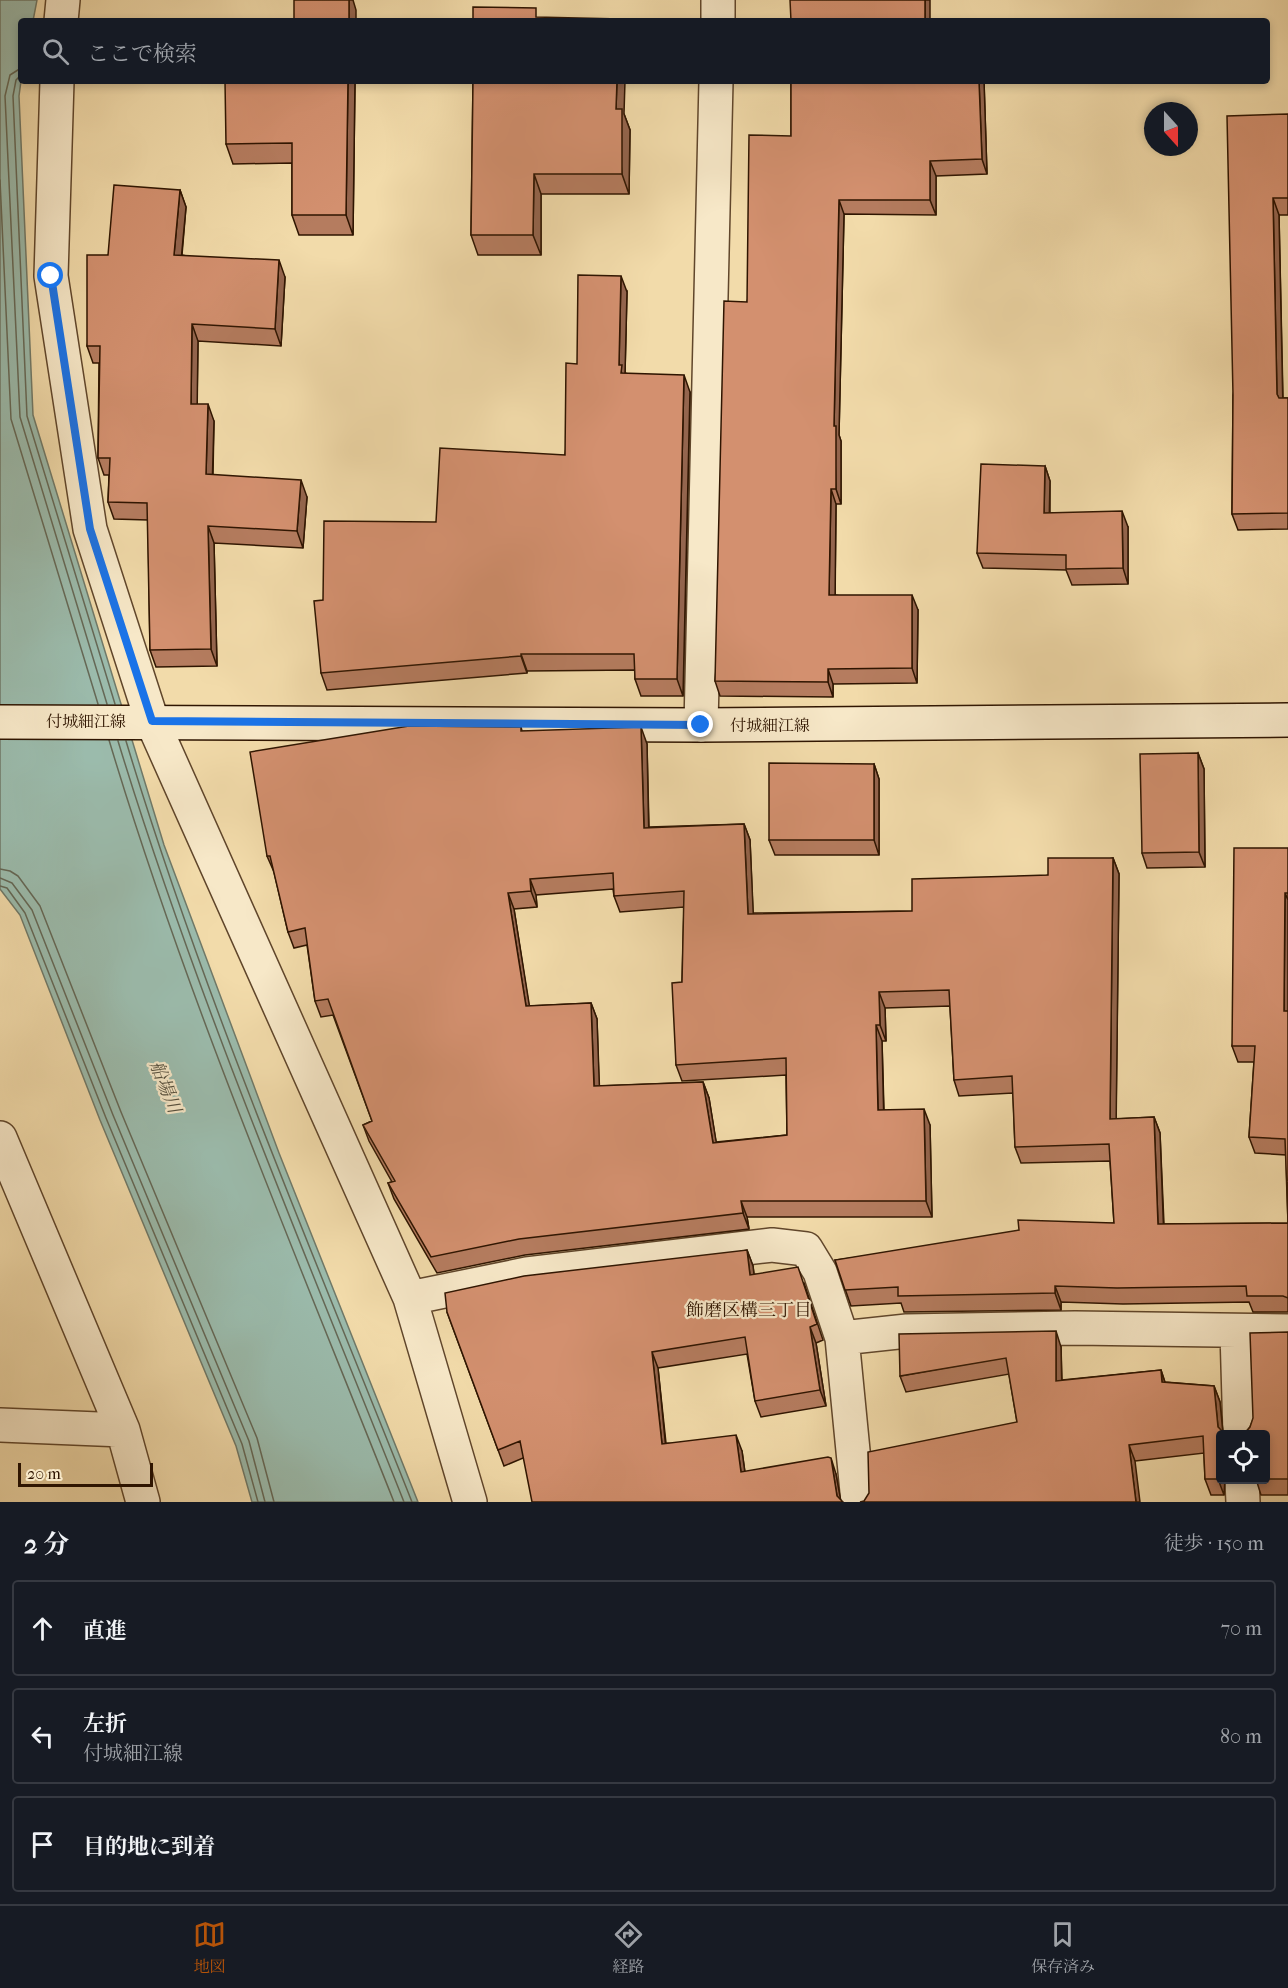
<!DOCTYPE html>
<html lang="ja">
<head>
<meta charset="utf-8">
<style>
  :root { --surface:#171b24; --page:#20242c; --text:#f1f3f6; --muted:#9ea1a6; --line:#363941; --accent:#b45309 }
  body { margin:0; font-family:"IM FELL French Canon","Noto Serif JP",serif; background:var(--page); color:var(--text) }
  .controls { position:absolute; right:18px; bottom:18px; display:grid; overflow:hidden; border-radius:6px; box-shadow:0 3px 9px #0003 }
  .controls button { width:54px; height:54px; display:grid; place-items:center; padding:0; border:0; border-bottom:2px solid var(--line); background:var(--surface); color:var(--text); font:30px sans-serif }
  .compass { position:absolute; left:1144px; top:102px; width:54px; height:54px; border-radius:50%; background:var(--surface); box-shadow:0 3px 9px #0003; rotate:159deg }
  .scale { position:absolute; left:18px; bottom:15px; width:135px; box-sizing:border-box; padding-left:6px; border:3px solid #2f1501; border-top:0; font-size:16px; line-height:21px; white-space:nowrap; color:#2f1501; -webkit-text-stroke:4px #f7e8c8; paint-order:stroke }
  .stop { position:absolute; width:18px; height:18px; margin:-14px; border:4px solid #1a73e8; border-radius:50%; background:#fff }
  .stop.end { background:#1a73e8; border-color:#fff; box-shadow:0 2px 6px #0008 }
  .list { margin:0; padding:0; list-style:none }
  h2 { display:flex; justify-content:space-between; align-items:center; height:78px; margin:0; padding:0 24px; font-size:26px }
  h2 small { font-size:20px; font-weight:400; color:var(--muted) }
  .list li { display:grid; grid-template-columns:39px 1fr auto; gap:18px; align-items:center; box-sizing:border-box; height:96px; margin:0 12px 12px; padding:0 12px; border:2px solid var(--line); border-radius:6px }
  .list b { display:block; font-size:22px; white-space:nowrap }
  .list p { margin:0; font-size:20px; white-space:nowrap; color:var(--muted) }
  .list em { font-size:20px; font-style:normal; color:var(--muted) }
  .icon { flex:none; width:33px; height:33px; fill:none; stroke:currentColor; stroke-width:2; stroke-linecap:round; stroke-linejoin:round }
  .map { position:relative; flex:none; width:1288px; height:1502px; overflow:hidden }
  .search { position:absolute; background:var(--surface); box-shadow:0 3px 9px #0003; left:18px; right:18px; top:18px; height:66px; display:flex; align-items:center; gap:15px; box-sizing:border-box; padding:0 21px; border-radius:6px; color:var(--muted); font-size:22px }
  .sheet { height:402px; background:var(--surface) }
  nav { display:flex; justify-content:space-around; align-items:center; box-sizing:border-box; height:84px; border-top:2px solid var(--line); background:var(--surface); font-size:16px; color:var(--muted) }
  nav a { display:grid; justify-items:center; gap:3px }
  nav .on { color:var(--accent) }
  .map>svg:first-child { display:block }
  .water { fill:#9bbbac; stroke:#707968; stroke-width:1.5 }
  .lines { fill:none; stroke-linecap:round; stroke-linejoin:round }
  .shore { stroke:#656856; stroke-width:1.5 }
  .minor-casing { stroke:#60462b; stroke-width:36 }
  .secondary-casing { stroke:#2f1501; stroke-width:36 }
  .minor { stroke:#f7e8c8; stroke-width:33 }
  .secondary { stroke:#f7e8c8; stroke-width:33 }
  .wall { fill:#b57c5f; stroke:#2f1501; stroke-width:1.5; fill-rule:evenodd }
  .shaded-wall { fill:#94654e; stroke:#2f1501; stroke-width:1.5 }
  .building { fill:#d3906f; stroke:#2f1501; stroke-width:1.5; fill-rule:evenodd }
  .route { stroke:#1a73e8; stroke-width:8 }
  .labels { text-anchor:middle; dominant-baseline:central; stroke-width:4.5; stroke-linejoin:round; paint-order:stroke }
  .street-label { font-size:16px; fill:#2f1501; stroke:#f7e8c8 }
  .water-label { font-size:18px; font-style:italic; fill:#554f3d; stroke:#f7e8c8 }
  .neighbourhood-label { font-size:18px; fill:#2f1501; stroke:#f7e8c8 }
</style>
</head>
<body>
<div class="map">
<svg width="1288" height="1502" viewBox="0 0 1288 1502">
  <rect width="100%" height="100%" fill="#f2dbaa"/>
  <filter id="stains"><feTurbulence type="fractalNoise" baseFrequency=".00333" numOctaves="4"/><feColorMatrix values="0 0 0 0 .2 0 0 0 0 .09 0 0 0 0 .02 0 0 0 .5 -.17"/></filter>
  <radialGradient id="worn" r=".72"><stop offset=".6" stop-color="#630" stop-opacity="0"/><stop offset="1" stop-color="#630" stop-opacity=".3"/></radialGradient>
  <path class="water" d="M0,0h37l-4,21h-12v60l-2,15 14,319 131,430 115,308 139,349h-166l-16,-56 -136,-326 -80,-205 -20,-26z"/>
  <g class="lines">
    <path class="shore" d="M21,68l-11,7 -5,21 15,321 87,287
      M21,75l-5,5 -3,16 14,320 88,288
      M0,180l11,239 87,285
      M109,740c78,260 185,510 285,762
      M118,741c79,259 186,509 286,761
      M126,741c78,259 186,509 286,761
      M0,869l10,2 8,5 22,30 81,206 136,326 17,64
      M0,878l12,5 20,27 81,205 136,326 16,61
      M0,886l7,2 18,25 81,205 136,326 16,58"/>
    <defs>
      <path id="minor" d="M61,21l2,-21
        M718,21v-21
        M57,81l-6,195 39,253 62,192 258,577 60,204
        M701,725l15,-644
        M0,1138l123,292 20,72
        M410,1298l117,-24 245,-29 34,4 14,23 22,66 65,-7 168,-3 213,3
        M1237,1332l3,102
        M842,1338l16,164
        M0,1425l123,5
        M1242,1480l1,22"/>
      <path id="secondary" d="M0,722l701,3 587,-5"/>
    </defs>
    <use href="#minor" class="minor-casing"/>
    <use href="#secondary" class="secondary-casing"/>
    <use href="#minor" class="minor"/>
    <use href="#secondary" class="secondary"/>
  </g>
  <path class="wall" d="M355,81l-2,154h-54l-7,-20v-52l-59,1 -7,-20z
    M473,81l151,33 6,16 -1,64h-88v61h-63l-7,-20z
    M791,81h193l3,93 -51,2v39l-92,-1 -5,221 2,6v63h-5l-1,91 83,15 -1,73 -84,1v13l-113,-1 -5,-15 32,-379 44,-166z
    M1288,114v101h-9l4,183h5v131l-50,1 -6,-16 1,-119z
    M180,190l6,17 -4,48 103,22 -4,69 -83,-5 -1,63 17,17 -1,54 94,22 -4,51 -89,-5 3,123 -61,1 -6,-17 -2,-130 -34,-1 -6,-17 1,-27h-5l-6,-17 1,-95h-6l-6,-17 21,-91z
    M627,292l-2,81 65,19 -7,304h-42l-6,-17v-9l-108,1v2l-200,17 -6,-17 2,-73 113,-78 129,-67 12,-91z
    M1045,466l5,15v32l78,14v57l-56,1 -6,-15 -83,-2 -6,-15z
    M521,727l1,4 125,13 2,83 95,-3 6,16 3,73 159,-2 201,-53 6,16 -3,245 38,-2 6,16 4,91 124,-1 -2,-68 -31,-2 -6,-16 5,-75h-16l-6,-16 56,-198v464h-35l-4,-10 -126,2 -62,-2v8l-157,2 -3,-9 -50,3 -16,-46 279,-37 -4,-62 -89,2 -6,-16 -2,-54 -54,3 -5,-16 -4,-74 -65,2 1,33h-4l2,69 46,15 2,92h-185l2,12 -224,26 -88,18 -43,-74 -6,-16 4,-1 -23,-41 -6,-16 9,-4 -39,-106 -12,2 -6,-16 -8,-56 -13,3 -6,-16 -14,-60 -7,-16zM613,889l1,7 6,16 64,-5 -2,75 -6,83 6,16 104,-6 1,60 -71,7 -7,-44 -6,-16 -104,4 -2,-67 -6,-16 -62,3 -15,-97 23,-2 -1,-12z
    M1198,753l6,16 1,98 -58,1 -5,-15z
    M874,764l5,15v76h-104l-6,-15z
    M747,1250l6,16 1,8 50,9 19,57 -7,3 10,63 -65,11 -6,-16 -8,-47 -89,14 8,75 76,8 3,21 91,2 4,26 -317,-42 -19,8 -57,-154z
    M1288,1332v163h-27l-5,-16h10v-45h-22l6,-7z
    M1061,1347l1,33 99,-10 4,12 49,4 6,16 3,30 2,2 -1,61h-13l-6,-16 -1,-26 -69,8 -118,-39 -8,-48 -103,18 -6,-16z"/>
  <path class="shaded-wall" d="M349,0h4l3,10v11h-7z
    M925,0h5v21h-5z
    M348,81h7l-2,154 -7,-20z
    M617,81h8l-1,33 6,16 -1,64 -7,-20 -6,-65z
    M979,81h5l3,93 -5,-15z
    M930,161l6,15v39l-6,-15z
    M534,174l7,20v61l-8,-20z
    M180,190l6,17 -6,65 -6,-17z
    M1273,198l6,17 4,196 -6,-17z
    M839,200l5,14 -5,221 2,6v63l-5,-15 -2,-63z
    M279,260l6,17 -4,69 -6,-17z
    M621,276l6,16 -2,83 2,14 -8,-24z
    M192,324l6,17 -1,80 -6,-17z
    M684,375l6,17 -7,304 -6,-17z
    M208,404l6,17 -2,70 -6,-17z
    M1045,466l5,15 -1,47 -5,-15z
    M301,480l6,17 -4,51 -6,-17z
    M831,489l5,15 -1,106 -6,-15z
    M1122,511l6,16v57l-5,-16z
    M208,526l6,17 3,123 -6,-17z
    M912,595l6,15 -1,73 -5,-15z
    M521,654l6,17v2l-6,-17z
    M828,669l5,15v13l-5,-15z
    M641,727l6,17 2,100 -5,-16z
    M1198,753l6,16 1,98 -6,-15z
    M874,764l5,15v76l-5,-15z
    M744,824l6,16 4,90 -6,-16z
    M1113,858l6,16 -3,261 -6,-16z
    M530,879l6,16 1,12 -6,-16z
    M508,893l6,16 18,113 -6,-16z
    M1285,893l3,7v122l-4,-11z
    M879,992l6,16 1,33 -6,-16z
    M591,1003l6,16 3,83 -6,-16z
    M876,1025l6,16 2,85 -6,-16z
    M703,1082l6,16 10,61 -6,-16z
    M924,1109l6,16 2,92 -6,-16z
    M1154,1117l6,16 4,107 -6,-16z
    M741,1201l6,16 2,12 -6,-16z
    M747,1250l6,16 3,25 -6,-16z
    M1055,1286l6,16v8l-6,-17z
    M810,1327l6,16 10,63 -6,-16z
    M1056,1331l5,16 1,50 -6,-16z
    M652,1352l6,16 9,92 -5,-16z
    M1161,1370l5,16 -4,-4z
    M1214,1386l6,16 3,32 -5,-7z
    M736,1435l6,16 5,37 -6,-16z
    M1129,1445l6,16 5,41h-4z
    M1221,1454v25h4l-1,16 -6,-16z
    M831,1458l5,16 5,28 -4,-6z"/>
  <path class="building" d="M294,0h55v21h-55z
    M790,0h135v21h-134z
    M473,7l63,1v9l84,2 -1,2h-146z
    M225,81h123l-2,134h-54v-72l-66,1z
    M473,81h144l-1,28h6v65h-88l-1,61h-62z
    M791,81h188l3,78 -52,2v39h-91l-5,226h2v63h-5l-2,106h83v73l-84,1v13l-113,-1 9,-380 23,1 2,-167 42,1z
    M1288,114v84h-15l4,196 2,4h9v115l-56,1 1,-119 -6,-279z
    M114,185l66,5 -6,65 105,5 -4,69 -83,-5 -1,80h17l-2,70 95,6 -4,51 -89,-5 3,123 -61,1 -3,-147 -39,-1 2,-44h-12l2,-112h-13v-91h21z
    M578,275l43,1 -2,89h3l-1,8 63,2 -7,304h-42l-1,-25h-113v2l-200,17 -7,-72 9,-1 1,-79 112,1 4,-74 125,7 1,-92 11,1z
    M981,464l64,2 -1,47 78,-2 1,57 -57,1v-14l-89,-2z
    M409,726l112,1v4l120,-4 3,101 100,-4 4,90 164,-3v-32l136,-4v-17h65l-3,261 44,-2 4,107 130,-1 -3,-84 -36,-2 6,-91h-23l2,-198h54v45h-3l-1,118h4v287l-5,-2h-36l-1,-10 -129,2 -62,-2v7l-157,3v-9l-53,3 -10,-30 184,-30 -1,-10 96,3 -5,-79 -94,3 -3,-71 -58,4 -5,-90 -70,2 1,33h-4l2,85 46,-1 2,92h-185l2,12 -224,26 -88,18 -43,-74 7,-2 -32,-56 9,-4 -44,-122 -13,2 -10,-73 -17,4 -18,-76h-3l-17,-104zM613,873l1,23 70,-5 -2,91 -10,1 4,82 110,-7 1,77 -74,8 -10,-61 -109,4 -3,-83 -65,3 -18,-113 23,-2 -1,-12z
    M1198,753l1,99 -57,1 -2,-99z
    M769,763l105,1v76h-105z
    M747,1250l3,25 48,-8 19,57 -7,3 10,63 -65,11 -10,-64 -93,15 10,92 74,-9 5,37 87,-15 3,1 6,38 6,6h-311l-12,-61 -22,9 -51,-138 -2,-19 79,-17z
    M1056,1331v50l105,-11 1,12 52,4 4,41 7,7h1h-5v20l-3,25h-13l-2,-43 -74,9 7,57h-276l4,-1 5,-8 -1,-41 149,-30 -11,-64 -106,18 -1,-42z
    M1288,1332v147h-22v-45h-24h2l6,-7 3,-9 -3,-85z"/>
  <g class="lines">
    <path class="route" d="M51,276l39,253 62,192 549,4"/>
  </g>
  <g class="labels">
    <g class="street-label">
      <text x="86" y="721">付城細江線</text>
      <text x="770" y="725">付城細江線</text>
    </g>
    <g class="water-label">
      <text transform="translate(165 1087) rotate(68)">船場川</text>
    </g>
    <g class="neighbourhood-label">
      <text x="749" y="1310">飾磨区構三丁目</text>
    </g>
  </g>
  <rect width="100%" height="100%" filter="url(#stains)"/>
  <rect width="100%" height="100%" fill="url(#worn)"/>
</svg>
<div class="controls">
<button><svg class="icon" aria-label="locate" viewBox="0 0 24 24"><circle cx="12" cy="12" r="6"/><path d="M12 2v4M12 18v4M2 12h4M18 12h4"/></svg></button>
</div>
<svg class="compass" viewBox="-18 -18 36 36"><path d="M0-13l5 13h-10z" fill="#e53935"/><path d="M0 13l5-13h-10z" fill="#9ea1a6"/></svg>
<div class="scale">20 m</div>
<div class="stop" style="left:51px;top:276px"></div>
<div class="stop end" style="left:701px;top:725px"></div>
<div class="search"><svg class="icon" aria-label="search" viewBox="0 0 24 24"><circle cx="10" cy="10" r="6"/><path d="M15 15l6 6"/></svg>ここで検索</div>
</div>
<section class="sheet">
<h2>2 分<small>徒歩 · 150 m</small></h2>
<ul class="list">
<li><svg class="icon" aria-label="ahead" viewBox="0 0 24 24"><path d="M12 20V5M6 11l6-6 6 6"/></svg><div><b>直進</b></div><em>70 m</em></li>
<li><svg class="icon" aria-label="left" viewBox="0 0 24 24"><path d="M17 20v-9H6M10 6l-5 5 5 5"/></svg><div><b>左折</b><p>付城細江線</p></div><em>80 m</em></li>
<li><svg class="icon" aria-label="arrive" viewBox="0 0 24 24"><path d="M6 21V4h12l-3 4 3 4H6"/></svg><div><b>目的地に到着</b></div></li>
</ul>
</section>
<nav>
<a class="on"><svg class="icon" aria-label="map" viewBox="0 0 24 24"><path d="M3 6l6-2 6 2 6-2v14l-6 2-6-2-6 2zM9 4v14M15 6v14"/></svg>地図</a>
<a><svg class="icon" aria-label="directions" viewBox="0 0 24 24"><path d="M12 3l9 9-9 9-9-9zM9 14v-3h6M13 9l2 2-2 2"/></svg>経路</a>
<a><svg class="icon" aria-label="saved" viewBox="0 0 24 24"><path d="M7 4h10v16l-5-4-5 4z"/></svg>保存済み</a>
</nav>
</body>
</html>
